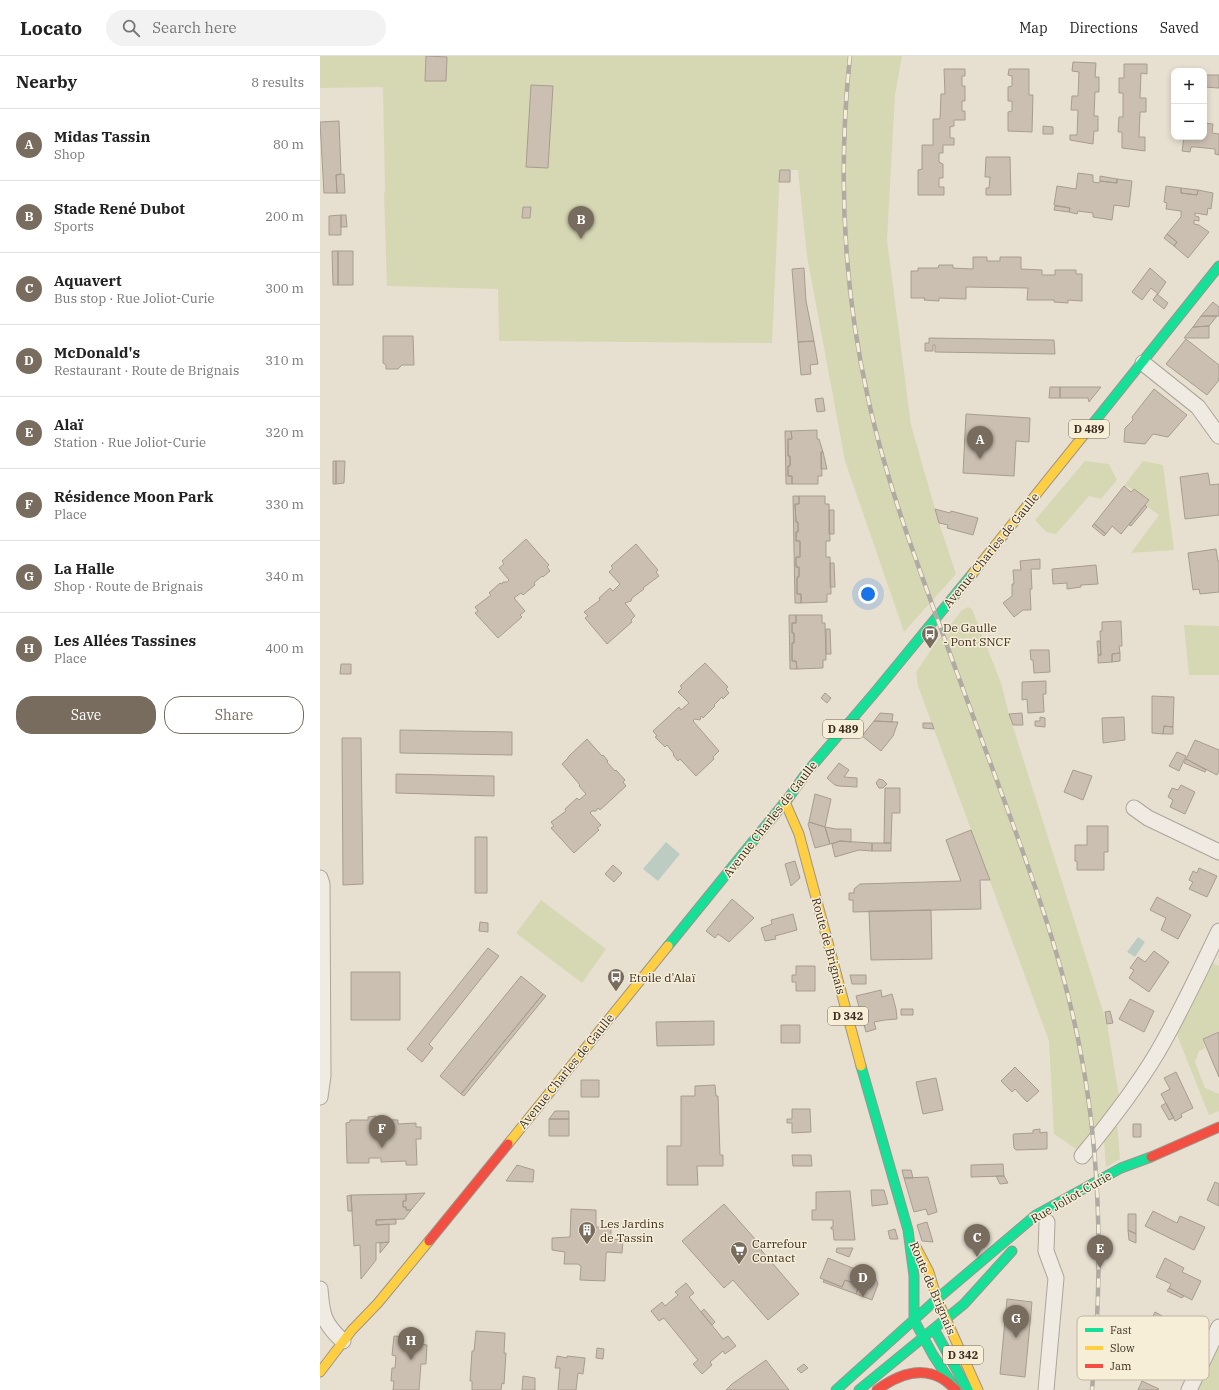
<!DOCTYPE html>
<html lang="en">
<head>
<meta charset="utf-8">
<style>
  :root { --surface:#fff; --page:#f2f2f2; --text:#222; --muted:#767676; --line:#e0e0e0; --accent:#786c5e }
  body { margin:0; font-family:"IBM Plex Serif",serif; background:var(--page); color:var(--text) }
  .controls { position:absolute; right:12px; top:12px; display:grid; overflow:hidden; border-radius:8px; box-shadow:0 2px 6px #0003 }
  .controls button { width:36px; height:36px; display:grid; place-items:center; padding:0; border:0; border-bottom:1px solid var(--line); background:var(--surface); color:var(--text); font:20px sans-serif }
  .you { position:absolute; left:548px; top:538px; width:14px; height:14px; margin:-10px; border:3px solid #fff; border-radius:50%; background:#1a73e8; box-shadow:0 0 0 6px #1a73e833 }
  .badge { display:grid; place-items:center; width:26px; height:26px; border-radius:50%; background:var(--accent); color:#fff; font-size:13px; font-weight:700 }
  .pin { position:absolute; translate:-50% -33px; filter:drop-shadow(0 1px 2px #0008) }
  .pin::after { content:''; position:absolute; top:21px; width:14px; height:12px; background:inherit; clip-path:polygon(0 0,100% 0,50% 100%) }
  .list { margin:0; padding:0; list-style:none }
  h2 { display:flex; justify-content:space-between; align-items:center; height:52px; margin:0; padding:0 16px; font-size:17px }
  h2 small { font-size:13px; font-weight:400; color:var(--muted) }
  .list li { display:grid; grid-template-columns:26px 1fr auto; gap:12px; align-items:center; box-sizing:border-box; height:72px; padding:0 16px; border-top:1px solid var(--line) }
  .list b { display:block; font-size:15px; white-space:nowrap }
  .list p { margin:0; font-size:13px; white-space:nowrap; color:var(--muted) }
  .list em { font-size:13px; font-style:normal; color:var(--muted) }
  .actions { display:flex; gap:8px; padding:12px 16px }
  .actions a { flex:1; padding:9px 0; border:1px solid var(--accent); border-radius:16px; text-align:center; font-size:14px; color:var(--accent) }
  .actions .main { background:var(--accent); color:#fff }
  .icon { flex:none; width:22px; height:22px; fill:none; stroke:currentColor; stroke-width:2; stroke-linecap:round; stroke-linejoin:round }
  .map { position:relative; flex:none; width:899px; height:1334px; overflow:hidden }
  header { display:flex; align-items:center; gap:24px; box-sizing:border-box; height:56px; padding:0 20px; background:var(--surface); border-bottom:1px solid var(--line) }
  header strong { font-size:19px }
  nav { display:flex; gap:22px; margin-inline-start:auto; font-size:14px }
  .search { width:280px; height:36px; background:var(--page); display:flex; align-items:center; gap:10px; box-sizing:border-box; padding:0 14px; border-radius:22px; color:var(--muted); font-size:15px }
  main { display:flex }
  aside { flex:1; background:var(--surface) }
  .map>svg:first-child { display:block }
  .green { fill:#d6d7b3 }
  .water { fill:#bcccc2 }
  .building { fill:#cbbfb2; stroke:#a89c90 }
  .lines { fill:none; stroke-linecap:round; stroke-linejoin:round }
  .street-casing { stroke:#ada599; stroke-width:17 }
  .fast-casing { stroke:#9c958a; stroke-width:11 }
  .slow-casing { stroke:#9c958a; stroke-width:11 }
  .jam-casing { stroke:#9c958a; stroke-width:11 }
  .street { stroke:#efebe3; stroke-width:15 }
  .fast { stroke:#16e098; stroke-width:9 }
  .slow { stroke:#ffcf43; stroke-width:9 }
  .jam { stroke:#f24e42; stroke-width:9 }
  .rail-casing { stroke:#afaaa2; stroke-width:4.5 }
  .rail { stroke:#f7eed8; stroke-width:3; stroke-dasharray:9; stroke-linecap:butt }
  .labels { text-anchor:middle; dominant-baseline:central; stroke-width:3; stroke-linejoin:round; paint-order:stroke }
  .shield { fill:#f7eed8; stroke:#756857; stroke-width:1 }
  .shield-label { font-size:11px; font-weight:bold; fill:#3d2e20 }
  .street-label { font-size:12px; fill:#3d2e20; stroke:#f7eed8 }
  .poi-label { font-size:12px; fill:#3d2e20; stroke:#f7eed8; text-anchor:start }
  .key { fill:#f7eed8; stroke:#bfb4a1; stroke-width:1 }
  .key-label { font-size:11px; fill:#3d2e20 }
</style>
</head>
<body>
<header>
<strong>Locato</strong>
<div class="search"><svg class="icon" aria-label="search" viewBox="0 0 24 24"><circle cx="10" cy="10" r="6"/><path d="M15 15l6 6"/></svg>Search here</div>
<nav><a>Map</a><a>Directions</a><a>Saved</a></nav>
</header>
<main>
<aside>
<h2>Nearby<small>8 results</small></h2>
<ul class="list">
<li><span class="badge">A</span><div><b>Midas Tassin</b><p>Shop</p></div><em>80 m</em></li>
<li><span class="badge">B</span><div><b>Stade René Dubot</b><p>Sports</p></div><em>200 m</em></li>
<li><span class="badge">C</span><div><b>Aquavert</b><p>Bus stop · Rue Joliot-Curie</p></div><em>300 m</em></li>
<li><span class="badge">D</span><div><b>McDonald's</b><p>Restaurant · Route de Brignais</p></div><em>310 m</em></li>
<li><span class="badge">E</span><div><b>Alaï</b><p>Station · Rue Joliot-Curie</p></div><em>320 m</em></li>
<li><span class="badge">F</span><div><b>Résidence Moon Park</b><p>Place</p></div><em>330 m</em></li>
<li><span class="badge">G</span><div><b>La Halle</b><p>Shop · Route de Brignais</p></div><em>340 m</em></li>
<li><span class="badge">H</span><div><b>Les Allées Tassines</b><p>Place</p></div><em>400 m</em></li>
</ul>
<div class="actions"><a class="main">Save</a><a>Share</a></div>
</aside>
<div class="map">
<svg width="899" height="1334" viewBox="0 0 899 1334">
  <rect width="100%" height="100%" fill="#e7e0d1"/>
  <path class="green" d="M0,0h582l-7,39 -8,145 24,185 28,98 17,51 -52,58 -59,-171 -38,-205 -9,-86h-18l-8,173 -273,-2 -1,-52 -111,-3 -3,-94h1l-2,-105 -63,1z
    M765,405l24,3 8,16 -16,19 -12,-3 -33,38 -10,-2 -11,-12z
    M823,405l20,4 11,85 -43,3 28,-38 -14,-10 4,-5 -15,-11 -1,1 -6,-4 -1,1 -2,-1z
    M648,551l4,2 29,74 8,31 98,310 12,72 -16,25 -24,30 -25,-17 -5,-93 -131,-355 -2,-14 19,-28 27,-34z
    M864,569l35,1v49h-30z
    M221,844l65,49 -24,34 -66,-50z
    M891,906l8,4v65l-17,8 3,9 -6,3 -4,11 10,26 14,6v17l-10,4 -32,-80z
    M797,1068l3,35 -14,8 -2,-27z
    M899,1284v50h-23z"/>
  <path class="water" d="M346,786l14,12 -22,27 -15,-12z
    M818,881l7,5 -10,15 -8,-5z"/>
  <path class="building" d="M106,0l21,1 -1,24h-21z
    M753,6l23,1 -1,14h4v15h-4l-1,24h4v15h-4l-1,13 -23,-4v-5h7l1,-25h-7l1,-14h6l1,-24 -7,-1z
    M804,8h23v10l-6,-1 -1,25h6v14h-6l-1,25h6v14l-23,-3v-16h-4l1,-15h4v-24h-4v-15h5z
    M624,13h21v7h-3v10h3v15h-3v10h3v9h-11v6l-4,1v11h4v7h-11v8h-4v9l4,2v14h-4v9h5v8h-26v-25l4,-1v-24h11v-26h7l1,-25h4z
    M689,13h20v26h4l-1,37 -24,-1v-19l4,-1v-10h-4v-14l4,-1v-10l-4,-1z
    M884,19h15v13l-15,-1z
    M211,29l22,1 -5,82 -22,-1z
    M19,65l2,53 -5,1 1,18h-13l-4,-71z
    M884,67l9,1 -1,9 7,1v21l-4,-1v-5l-19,-2h-5l-1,5 -8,-1 2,-14h20z
    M723,70l10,1v7h-10z
    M666,101h24l1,38h-25v-7h3l1,-11h-5z
    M460,114h10v12h-11z
    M758,117l15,2v7l6,1 1,-2 17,2v-4l15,2 -3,26 -15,-2 -2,15 -19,-3v-4l-15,-2 -1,3 -8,-2 1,-4 -16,-3 3,-19 19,3z
    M24,118l1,19h-8l-1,-18z
    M780,120l17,3v4l-17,-2z
    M846,130l15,2v5l16,2 1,-5 15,3 -2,16 -3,-1 -1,7 -12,-2v3l4,1v4l-5,-1v4l5,1 10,7 -21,26 -14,-12 3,-4 -10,-8 14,-17v-6l-15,-2 1,-6 -3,-1z
    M861,132l17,2 -1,5 -16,-2z
    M735,150l15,2 -1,4 -15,-2z
    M203,151h8l-1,11h-8z
    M21,159v20h-12v-19z
    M21,159h5l1,12h-6z
    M847,178l10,8 -3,4 -10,-8z
    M12,195h6v34h-5z
    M18,195h15v34h-15z
    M653,201h14v4h13v-4h21v12l21,1v5h13v-5h21v4h6v27l-14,-1v3l-14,-1v-2h-27l1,-12 -62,-1v12l-27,-1v3l-15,-1 1,-2h-14v-27h7v-3h20l1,-3h14v3l20,1z
    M484,212l2,33 8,40 -16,1 -6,-73z
    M830,212l16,14 -8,12 -7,-6 -9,12 -10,-8z
    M837,238l11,9 -4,6 -11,-9z
    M893,246l6,5v9h-18z
    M881,260h16l-8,10 -16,1z
    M889,270v12h-25l9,-11z
    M63,280h30l1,29h-12l-4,4h-12v-4l-3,-2z
    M609,282l125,2 1,14 -120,-2v-7h-2v6h-8v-8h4z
    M866,283l33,26v15l-12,15 -41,-31z
    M494,285l4,23 -8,1 1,9 -10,1 -3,-33z
    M730,331h10v11h-11z
    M740,331h41l-12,15 -1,-4h-28z
    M834,333l33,26 -19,22 -15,-3 -8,10 -21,-2 1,-14 8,-8 -1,-3z
    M503,342l2,13 -8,1 -2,-13z
    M646,358l64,4 -1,24 -13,-1 -2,35 -51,-3z
    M497,374v9h2l4,13h-2l1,24h-4v8h-26v-8h-4v-10h2v-10h-2v-17h4l-1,-8z
    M465,375h6l1,8h-4v17h2v10h-2v10h4v8h-6z
    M501,396h2l4,17h-6z
    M13,405h3v23h-3z
    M16,405h9l-1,22 -8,1z
    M888,417l2,12 9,-1v31l-34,4 -5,-42z
    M804,430l7,6 3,-3 15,11 -28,34 -9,-8 -6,8 -12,-10z
    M473,440h6v8h-4l1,18h2v10h-2v9h4v16h-4v10h3v10h-2v17h4v9h-6z
    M479,440h26v8h4l1,37h-4v16h4l1,37h-4v8l-26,1v-9h-4v-17h2v-10h-3v-10h4v-16h-4v-9h2v-10h-2l-1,-18h4z
    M825,449l2,2 -16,19 -2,-1z
    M615,453l15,4 1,-2 27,7 -5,17 -26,-7 1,-3 -9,-2z
    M509,454h5v24h-5z
    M774,468l12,10 -2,2 -12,-10z
    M206,483l23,26 -2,2 3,4 -7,6 -1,-1 -8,7 1,2 -12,10 -2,-2 -7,5 11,13 -5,4 2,2 -24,21 -23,-25 3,-2 -3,-4 16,-12 -2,-2 11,-10 2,1 1,-2h4l2,-2 -10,-12 5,-4 -2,-3z
    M316,488l22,26 -2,2 3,4 -16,12 1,1 -12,9 -1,3 -6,2 10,13 -4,4 1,2 -25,22 -22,-26 3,-2 -4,-4 16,-12 -1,-2 11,-10 3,3 7,-7 -11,-12 4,-4 -2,-2z
    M896,493l2,12h1v31l-19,2 -1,-5 -6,1 -5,-37z
    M720,503v10h-9l1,20h-2l1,21h-8l-9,7 -11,-14 9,-7v-12h2l-1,-14h8l-1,-9z
    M510,507h4l1,24h-5z
    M776,509l2,19 -17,1v2l-14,2v-6l-14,1 -1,-15z
    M469,559h7v8h-4v10h2v10h-2v18h4l1,8h-7z
    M476,559h26v8h3l1,37h-3v8l-26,1 -1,-8h-4v-18h2v-10h-2v-10h4z
    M801,565l1,25h-3l1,7 -8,1v8l-14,1v-8h3l-1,-24h2v-9z
    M506,573h4l1,25h-5z
    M777,585h3l1,14h-3z
    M710,594h19l1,22 -16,1 -1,-13h-2z
    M800,597v8l-8,1v-8z
    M385,607l23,24 -2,2 3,4 -6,6 -1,-2 -8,8 1,1 -12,12 -2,-2 -1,4 -5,-1 -2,2 26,30 -6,6 1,2 -18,17 -16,-17 -2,2 -5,-6 1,-1 -7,-9 -2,2 -10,-10 2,-1 -4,-5 26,-24 2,3 8,-7 -11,-11 4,-4 -2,-2z
    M21,608h10v10h-11z
    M726,625v13h-3l1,18 -16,1 -1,-14 -5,1v-18z
    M505,637l6,5 -4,5 -6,-5z
    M832,640l22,1 -1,30 -9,-1 -1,8 -11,-1z
    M560,657l13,1 -1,8 -18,-1z
    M702,657l1,12h-10l-4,-11z
    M720,661l5,1v9l-10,-1v-5h5z
    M804,661l1,23 -22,3 -1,-25z
    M554,665l24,1 -5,14 -12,15 -19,-15z
    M603,667h9l2,6 -11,-1z
    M844,670l9,1v7h-10z
    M80,674l112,2v23l-112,-2z
    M22,682h19l2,146 -20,1z
    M267,683l15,17 1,-1 5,6 -1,1 8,9 1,-1 9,10 -2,2 3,4 -26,24 -2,-2 -2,3h-4l-2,2 11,12 -4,3 2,2 -25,23 -23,-25 3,-2 -3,-4 15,-11 -1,-2 12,-11 2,2 7,-6 -7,-8 1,-1 -18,-21 6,-6v-1z
    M875,684l24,10v21l-2,4 -31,-16z
    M857,696l9,4 -7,15 -10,-5z
    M866,703l20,11 -1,2 -21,-9z
    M519,707l10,7 -5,7 13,1v9l-18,-1 -4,-1 -8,-7z
    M753,714l19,6 -9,24 -19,-8z
    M76,718l98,2v20l-98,-3z
    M559,723l4,1 4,4 -4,4h-4l-3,-5z
    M861,729l14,7 -10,22 -15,-7 3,-7 -5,-3 4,-9 6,2z
    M565,732h15v25h-8l-1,30h-7z
    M495,738l16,5 -6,28 -16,-5z
    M489,766l16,5 5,17 -15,4 -7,-24z
    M767,770h21v26h-4v18h-27v-9h-2v-16h12z
    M505,771l11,2h15v13l-11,-1 -10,3z
    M651,774l19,50h-10l1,29 -128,3v-12h-4v-7h5v-4l6,-5 101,-3 -15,-41z
    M155,781h12v56h-12z
    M520,785l32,2v8l-13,-1 -24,7 -3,-13z
    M552,787h19v8h-19z
    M475,805l5,17 -9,8 -6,-22z
    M293,809l9,8 -8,9 -9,-8z
    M879,812l18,8 -10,21 -18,-8 4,-7 -4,-2 4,-9 4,2z
    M837,841l34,18 -13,24 -17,-9 5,-12 -16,-8z
    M412,843l22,19 -25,24 -11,-8 -3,4 -9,-7z
    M611,854l1,49 -61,1 -2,-49z
    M473,858l4,16 -22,6 1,3 -11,2 -4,-13 11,-4 -1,-4z
    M160,866l8,1v9l-9,-1z
    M168,892l11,8 -70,88 4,4 -11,14 -15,-13z
    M834,895l15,11 -20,30 -20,-14 5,-8 -4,-2 8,-11 7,5z
    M476,910h19v25h-19v-9h-4v-7h4z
    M31,916h49v48h-49z
    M530,919h16v9h-14z
    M201,920l22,18 -82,100 -21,-18z
    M561,934l1,7 10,-3 4,15 1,10 -12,1 -11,2 2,7 -10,3 -10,-36z
    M223,938l3,2 -82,100 -3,-2z
    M810,943l24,12 -10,21 -25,-13z
    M581,953h12v6h-12z
    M790,955l3,12 -6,1 -2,-12z
    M394,965v24l-57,1 -1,-24z
    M461,969h19v18h-19z
    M899,976v45l-16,-38z
    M695,1011l24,24 -12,11 -12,-13 -3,3 -11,-11z
    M856,1016l17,36 -12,6 1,3 -7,4 -14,-27 9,-5 -6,-11z
    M616,1022l7,32 -20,4 -7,-32z
    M261,1024h18v17h-18z
    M395,1029l1,11h2l2,59h3v11h-26l1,19h-31v-39h14v-50h14v-10z
    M846,1047l8,15 -5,2 -8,-14z
    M472,1053h18l1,23 -19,1v-10h-5v-4h5z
    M235,1055h14v8h-20z
    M56,1060v3l22,1v4l18,-1v4h5v12h-5l1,26h-11v-4l-25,1v-4h-12v5h-22l-1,-40 4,-1v-2h18v-3z
    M229,1063h20v17h-20z
    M813,1068h8v13h-8z
    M720,1073v4l7,-1v17l-31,1 -2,-2 -1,-13 1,-1 19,-1v-3z
    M472,1099h19l1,11h-19z
    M683,1108l1,12 -33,1v-12z
    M197,1109l17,5 -1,12 -27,-1z
    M582,1114h9l2,8h-9z
    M676,1120h8l4,7 -8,1z
    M608,1121l9,35 -9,3 -2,-6 -12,3 -10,-34z
    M895,1126l4,2v22l-12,-6z
    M551,1134h13l4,14 -16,2z
    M530,1135l5,49h-21l-1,-11h-2v-2h2v-7h-21v-10h4v-18z
    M105,1137l-14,17h-5v-3h-3v-6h3v-7z
    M86,1138v7h-3v6h3v3h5l-7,9 -28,1v5l13,-1v18l-13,1v17l-15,19 -1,-34 -6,1 -3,-51z
    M31,1139l1,16h-4l-1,-15z
    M404,1148l39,44 -2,2 38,44 -31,26 -35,-40 -9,8 -42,-47z
    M251,1153l25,1v17l15,1v11l12,1 -1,13 -15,-1 -1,2 -1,27 -25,-1 1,-14 -3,-2h-14l1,-12 -13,-2v-12l18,-1z
    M833,1155l24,12 3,-7 25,11 -11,23 -49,-24z
    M808,1158h8v20l-8,-4z
    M76,1163v5l-20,1v-5z
    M607,1166l6,20 -11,-1 -5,-16z
    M575,1173l3,10h-8l-2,-8z
    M808,1174l8,4v9l-7,-3z
    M69,1186l-9,11v-10z
    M517,1192h16l-4,9 -13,-5z
    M508,1202l47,19 3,7 -6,16 -16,-6 3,-9 -14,-5 -3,7 -22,-9z
    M845,1202l19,10 -2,4 19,9 -9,19 -23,-12 2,-4 -15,-7z
    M504,1224l18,7 3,-7 14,5 -3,9 -33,-12z
    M366,1227l8,10 -5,4 34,42 5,-3 8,10 -11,8 -2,-3 -13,11 2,3 -10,9 -9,-10 5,-4 -34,-42 -5,3 -8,-10 11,-9 3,4 13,-11 -3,-3z
    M849,1232l15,8 -2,2 -15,-7z
    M687,1243l25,3 -7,75 -25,-3z
    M384,1253l11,13 -3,3 -11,-13z
    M835,1256l11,6 1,-2 18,8 -11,24 -18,-8 4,-9 -12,-5z
    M156,1275l29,2 -1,20h2l-2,31 -2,-1 -1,7h-29v-9h-2l2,-30h2z
    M88,1277l13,1 -1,10 7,1 -1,19h-5l-2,26h-26l1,-9h-3l1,-13h3l1,-12 -4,-1 2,-19 13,1z
    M277,1292l7,1 -1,10 -7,-1z
    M237,1300l10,2v-2l18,2 -2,16 -5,-1 -2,17h-18l2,-22h-5z
    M446,1304l23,30h-63l6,-6z
    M484,1308l4,4 -7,5 -4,-4z
    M203,1320l12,2v12h-13z
    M822,1325l17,8 -1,1h-20z"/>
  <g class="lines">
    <defs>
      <path id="street" d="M823,307l55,44 21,29
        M814,752l14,10 71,34
        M0,822l2,6 1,192 -3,21
        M762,1100c27,-33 53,-66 75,-103 23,-39 42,-81 62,-122
        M0,1233c2,25 3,34 23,52
        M726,1334l10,-112 -10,-27 1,-29
        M869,1334l30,-63"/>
      <path id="fast" d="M771,370l128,-160
        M467,744l20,-28 69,-81 97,-118
        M348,890l117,-144
        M541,1010l47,164 6,46v44l19,35 23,35
        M614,1273l31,56 6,5
        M516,1334l101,-91 99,-84 85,-47 30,-11
        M539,1334l105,-86 48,-53"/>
      <path id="slow" d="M653,517l118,-147
        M467,744l-2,2 14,32 62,232
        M188,1088l160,-198
        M596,1191l13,25 8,27 41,91
        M0,1316l32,-42 26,-27 51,-62"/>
      <path id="jam" d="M831,1101l68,-30
        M109,1185l79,-97
        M557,1334c19,-14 42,-24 64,-12 6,3 10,8 15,12"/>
    </defs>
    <use href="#street" class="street-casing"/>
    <use href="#fast" class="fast-casing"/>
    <use href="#slow" class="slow-casing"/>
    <use href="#jam" class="jam-casing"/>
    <use href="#street" class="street"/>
    <use href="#fast" class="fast"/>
    <use href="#slow" class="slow"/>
    <use href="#jam" class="jam"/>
    <defs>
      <path id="rail" d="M530,0c-12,114 -7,230 18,342 10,46 24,92 39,136 30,86 62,171 93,255 34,92 68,185 84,282 18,106 18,212 8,319"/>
    </defs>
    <use href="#rail" class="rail-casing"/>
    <use href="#rail" class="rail"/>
  </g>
  <defs>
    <symbol id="bus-pin" viewBox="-11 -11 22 30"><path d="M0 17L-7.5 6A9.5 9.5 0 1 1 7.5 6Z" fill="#786c5e" stroke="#f7eed8"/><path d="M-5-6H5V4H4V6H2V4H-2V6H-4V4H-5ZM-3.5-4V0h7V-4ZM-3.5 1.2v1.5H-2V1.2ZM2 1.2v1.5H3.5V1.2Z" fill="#fff"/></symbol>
    <symbol id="building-pin" viewBox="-11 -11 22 30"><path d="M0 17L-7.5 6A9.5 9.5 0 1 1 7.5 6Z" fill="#786c5e" stroke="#f7eed8"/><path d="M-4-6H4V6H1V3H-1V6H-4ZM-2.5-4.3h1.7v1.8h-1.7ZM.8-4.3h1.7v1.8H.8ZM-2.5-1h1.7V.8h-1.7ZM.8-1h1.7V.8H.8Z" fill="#fff"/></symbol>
    <symbol id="supermarket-pin" viewBox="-11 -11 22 30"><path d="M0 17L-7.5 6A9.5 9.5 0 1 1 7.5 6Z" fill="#786c5e" stroke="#f7eed8"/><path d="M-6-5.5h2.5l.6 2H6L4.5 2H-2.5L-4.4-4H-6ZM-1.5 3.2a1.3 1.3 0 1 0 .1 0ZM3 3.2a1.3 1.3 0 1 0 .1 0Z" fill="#fff"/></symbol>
  </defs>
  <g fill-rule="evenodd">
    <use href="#bus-pin" x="600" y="568" width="20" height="27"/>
    <use href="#bus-pin" x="286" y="911" width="20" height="27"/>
    <use href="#building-pin" x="257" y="1164" width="20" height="27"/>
    <use href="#supermarket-pin" x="409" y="1184" width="20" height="27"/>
  </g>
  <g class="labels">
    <g class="shield">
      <rect x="749" y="364" width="40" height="18" rx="3"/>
      <rect x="503" y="664" width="40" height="18" rx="3"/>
      <rect x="508" y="951" width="40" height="18" rx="3"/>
      <rect x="623" y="1290" width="40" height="18" rx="3"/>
    </g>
    <g class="shield-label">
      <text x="769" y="373">D 489</text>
      <text x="523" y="673">D 489</text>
      <text x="528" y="960">D 342</text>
      <text x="643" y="1299">D 342</text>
    </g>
    <g class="street-label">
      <text transform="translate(671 494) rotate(-51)">Avenue Charles de Gaulle</text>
      <text transform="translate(450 763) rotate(-52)">Avenue Charles de Gaulle</text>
      <text transform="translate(509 890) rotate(75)">Route de Brignais</text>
      <text transform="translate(246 1015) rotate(-51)">Avenue Charles de Gaulle</text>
      <text transform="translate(751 1141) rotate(-30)">Rue Joliot-Curie</text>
      <text transform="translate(613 1232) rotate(67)">Route de Brignais</text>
    </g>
    <g class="poi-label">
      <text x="623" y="571">De Gaulle<tspan x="623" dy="14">- Pont SNCF</tspan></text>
      <text x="309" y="921">Etoile d'Alaï</text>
      <text x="280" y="1167">Les Jardins<tspan x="280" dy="14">de Tassin</tspan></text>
      <text x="432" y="1187">Carrefour<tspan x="432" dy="14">Contact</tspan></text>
    </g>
  </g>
  <rect x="757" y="1260" width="132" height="64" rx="6" class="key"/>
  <rect x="765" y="1272" width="18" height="4" fill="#16e098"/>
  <rect x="765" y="1290" width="18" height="4" fill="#ffcf43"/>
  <rect x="765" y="1308" width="18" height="4" fill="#f24e42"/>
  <g class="key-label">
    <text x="790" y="1278">Fast</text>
    <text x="790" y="1296">Slow</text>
    <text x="790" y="1314">Jam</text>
  </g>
</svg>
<div class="controls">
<button>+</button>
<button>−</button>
</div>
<div class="you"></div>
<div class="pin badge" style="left:660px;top:403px">A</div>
<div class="pin badge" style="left:261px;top:183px">B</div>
<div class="pin badge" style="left:657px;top:1201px">C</div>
<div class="pin badge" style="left:543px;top:1241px">D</div>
<div class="pin badge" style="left:780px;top:1212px">E</div>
<div class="pin badge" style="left:62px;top:1092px">F</div>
<div class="pin badge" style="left:696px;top:1282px">G</div>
<div class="pin badge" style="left:91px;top:1304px">H</div>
</div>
</main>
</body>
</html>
